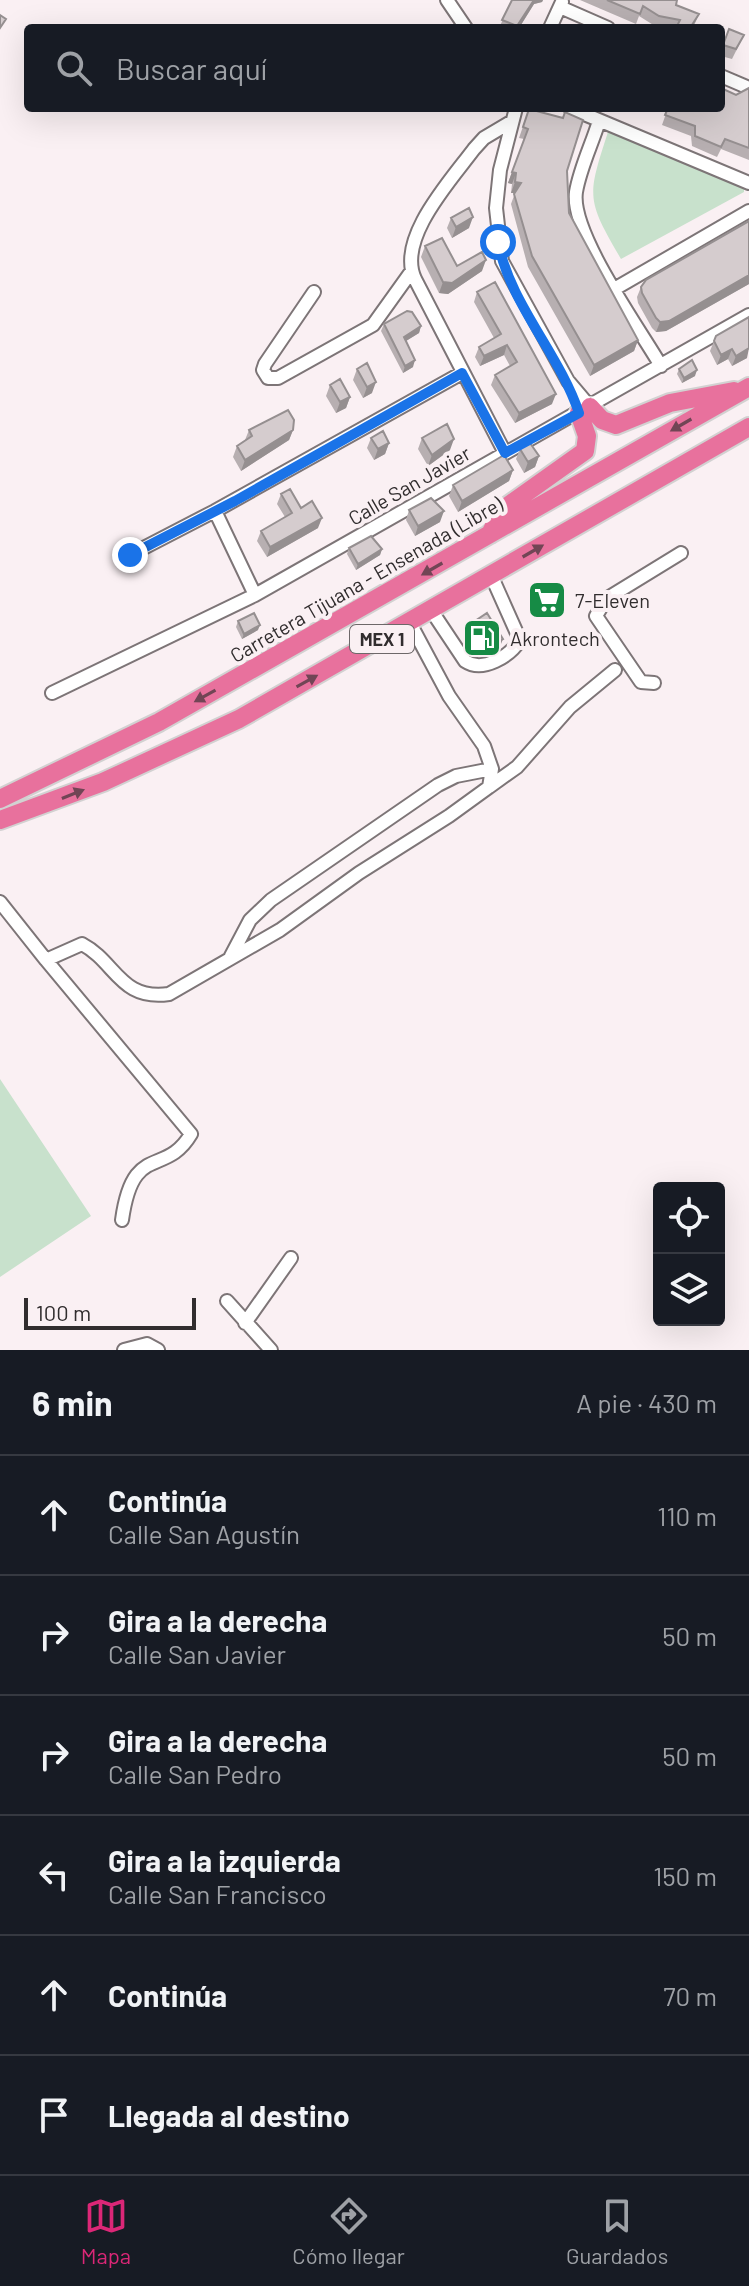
<!DOCTYPE html>
<html lang="es">
<head>
<meta charset="utf-8">
<style>
  :root { --surface:#171b24; --page:#20242c; --text:#f1f3f6; --muted:#9ea1a6; --line:#363941; --accent:#db2777 }
  body { margin:0; font-family:Barlow,sans-serif; background:var(--page); color:var(--text) }
  .controls { position:absolute; right:24px; bottom:24px; display:grid; overflow:hidden; border-radius:8px; box-shadow:0 8px 32px #0002 }
  .controls button { width:72px; height:72px; display:grid; place-items:center; padding:0; border:0; border-bottom:2px solid var(--line); background:var(--surface); color:var(--text); font:40px sans-serif }
  .scale { position:absolute; left:24px; bottom:20px; width:172px; box-sizing:border-box; padding-left:8px; border:4px solid #312d2e; border-top:0; font-size:22px; line-height:28px; white-space:nowrap; color:#312d2e; -webkit-text-stroke:6px #faf0f3; paint-order:stroke }
  .stop { position:absolute; width:24px; height:24px; margin:-18px; border:6px solid #1a73e8; border-radius:50%; background:#fff }
  .stop.end { background:#1a73e8; border-color:#fff; box-shadow:0 2px 8px #0008 }
  .list { margin:0; padding:0; list-style:none }
  h2 { display:flex; justify-content:space-between; align-items:center; height:104px; margin:0; padding:0 32px; font-size:34px }
  h2 small { font-size:26px; font-weight:400; color:var(--muted) }
  .list li { display:grid; grid-template-columns:52px 1fr auto; gap:24px; align-items:center; box-sizing:border-box; height:120px; padding:0 32px; border-top:2px solid var(--line) }
  .list b { display:block; font-size:30px; white-space:nowrap }
  .list p { margin:0; font-size:26px; white-space:nowrap; color:var(--muted) }
  .list em { font-size:26px; font-style:normal; color:var(--muted) }
  .icon { flex:none; width:44px; height:44px; fill:none; stroke:currentColor; stroke-width:2; stroke-linecap:round; stroke-linejoin:round }
  .map { position:relative; flex:none; width:749px; height:1350px; overflow:hidden }
  .search { position:absolute; background:var(--surface); box-shadow:0 8px 32px #0002; left:24px; right:24px; top:24px; height:88px; display:flex; align-items:center; gap:20px; box-sizing:border-box; padding:0 28px; border-radius:8px; color:var(--muted); font-size:30px }
  .sheet { height:824px; background:var(--surface) }
  nav { display:flex; justify-content:space-around; align-items:center; box-sizing:border-box; height:112px; border-top:2px solid var(--line); background:var(--surface); font-size:22px; color:var(--muted) }
  nav a { display:grid; justify-items:center; gap:4px }
  nav .on { color:var(--accent) }
  .map>svg:first-child { display:block }
  .green { fill:#c8e1cc }
  .lines { fill:none; stroke-linecap:round; stroke-linejoin:round }
  .minor-casing { stroke:#7d7577; stroke-width:16 }
  .highway-casing { stroke:#d2d1d1; stroke-width:22 }
  .minor { stroke:#fff; stroke-width:12 }
  .highway { stroke:#e8719d; stroke-width:18 }
  .wall { fill:#b7afb1 }
  .shaded-wall { fill:#958f90 }
  .building { fill:#d5ccce; stroke:#958f90; stroke-width:2 }
  .oneway { fill:#714555 }
  .route { stroke:#1a73e8; stroke-width:10 }
  .labels { text-anchor:middle; dominant-baseline:central; stroke-width:8; stroke-linejoin:round; paint-order:stroke }
  .shield { fill:#faf0f3; stroke:#6d6869; stroke-width:2 }
  .shield-label { font-size:18px; font-weight:bold; fill:#312d2e }
  .street-label { font-size:20px; fill:#312d2e; stroke:#faf0f3 }
  .poi-label { font-size:20px; fill:#312d2e; stroke:#faf0f3; text-anchor:start }
</style>
</head>
<body>
<div class="map">
<svg width="749" height="1350" viewBox="0 0 749 1350">
  <rect width="100%" height="100%" fill="#faf0f3"/>
  <path class="green" d="M608,132l136,53v7l-123,67c-35,-60 -34,-62 -13,-127z
    M0,1079l91,137 -91,61z"/>
  <g class="lines">
    <defs>
      <path id="minor" d="M447,0l19,28
        M560,7l48,21
        M550,28l12,-26
        M721,76l28,12
        M516,108l-16,62 -4,38 6,53 66,120 22,26
        M570,108l179,75
        M599,121c-7,23 -19,47 -23,71 -6,41 63,136 85,174
        M616,288l133,-77
        M314,292l-49,72 -2,6 5,8h10l95,-53 38,-53
        M505,453l-90,-174c-19,-40 36,-99 59,-130l10,-11 27,-16
        M130,555l85,-44
        M255,595l-40,-84 247,-138
        M431,610l34,51c18,12 45,-5 55,-21l-29,-65
        M654,683l-13,-1 -45,-66 10,-17 75,-46
        M52,693l203,-98 494,-280
        M489,787l28,-20 53,-60 45,-37
        M0,902l46,58 36,-16c34,18 38,57 87,50l111,-64 79,-57 90,-57 40,-29 3,-18 -8,-23 -35,-50 -39,-73
        M231,956l19,-36 21,-20 167,-115 18,-9 36,-7
        M46,960l145,174c-26,44 -58,7 -69,86
        M227,1301l44,49
        M245,1323l46,-65
        M124,1350l23,-6 11,6"/>
      <path id="highway" d="M590,407l12,13 14,5 54,-22 64,-12
        M490,534l12,-24 83,-59 2,-15 -8,-23
        M0,799l159,-77 590,-335
        M0,820l103,-38 136,-63 510,-292"/>
    </defs>
    <use href="#minor" class="minor-casing"/>
    <use href="#highway" class="highway-casing"/>
    <use href="#minor" class="minor"/>
    <use href="#highway" class="highway"/>
  </g>
  <path class="wall" d="M512,0h31l-1,2 -8,2 -15,24h-20z
    M580,0h97l-1,5 23,9 -6,14h-28l-10,-2 -16,-10 -3,8z
    M729,29l15,6 -12,24 -11,-3v-7z
    M749,88v72l-28,-11 -4,8 -25,-11 -1,-10 -29,-11 6,-17 68,-13z
    M529,109l38,62 2,42 69,127 -4,11 -44,25 -62,-109 -17,-63 4,-11h-4l1,-9 -4,-1 16,-44 -5,-1z
    M451,218l18,10 -17,10 -5,-10z
    M749,221v63l-83,47 -10,1 -4,-4 -14,-25 -1,-6 4,-10z
    M425,246l32,20 25,5 -34,23 -9,-1 -18,-36z
    M477,292l75,112 -37,19 -24,-38 4,-10 15,-9 -6,-11 -24,11 -5,-9 4,-10 15,-9 -20,-36z
    M384,324l37,2 -2,7 -13,8 7,26 -10,6 -22,-42z
    M716,336l31,22 -15,8 -4,-7 -11,6 -7,-14z
    M357,369l15,24 -9,5 -10,-18z
    M679,369l16,7 -13,7 -5,-9z
    M330,385l20,12 -4,11 -10,5 -10,-17z
    M249,430h44l-4,10 -48,31 -8,-14 4,-11 8,-6z
    M371,438l18,5 -4,11 -11,6 -7,-12z
    M422,438l28,12 -22,16 -10,-17z
    M520,449l19,7 -4,11 -11,6 -8,-14z
    M513,470l-4,11 -51,31 -9,-16 4,-11z
    M281,494l20,14 17,20 -51,29 -10,-16 4,-10 24,-14 -8,-13z
    M409,510l31,12 -25,14 -9,-16z
    M349,548l33,1 -2,6 -24,15 -9,-16z
    M238,621l20,9 -16,9 -6,-12z
    M466,627l35,17 -23,12 -14,-24z"/>
  <path class="shaded-wall" d="M534,0h9l-1,2 -8,2 -15,24h-2z
    M512,172l4,1 -4,11 -4,-1z
    M515,182l6,1 -4,10h-6z
    M473,217l-4,11 -17,10 4,-11z
    M486,260l-4,11 -34,23 -9,-1 4,-11z
    M749,275v9l-83,47 -10,1 4,-10z
    M421,326l-2,7 -18,11 3,-7z
    M638,340l-4,11 -44,25 4,-11z
    M507,345l-3,10 -24,11 4,-10z
    M749,348l-2,10 -15,8 4,-10z
    M732,349l-4,10 -11,6 4,-10z
    M415,360l-2,7 -10,6 2,-7z
    M697,370l-2,6 -13,7 2,-5z
    M376,382l-4,11 -9,5 4,-11z
    M556,394l-4,10 -37,19 4,-10z
    M350,397l-4,11 -10,5 4,-11z
    M293,430l-4,10 -48,31 4,-11z
    M454,439l-4,11 -22,16 4,-11z
    M389,443l-4,11 -11,6 4,-11z
    M539,456l-4,11 -11,6 4,-11z
    M513,470l-4,11 -51,31 4,-11z
    M444,511l-4,11 -25,14 3,-10z
    M322,518l-4,10 -51,29 3,-10z
    M382,549l-2,6 -24,15 2,-6z
    M260,625l-2,5 -16,9 2,-5z
    M503,639l-2,5 -23,12 2,-6z"/>
  <path class="building" d="M512,0h22l-17,26 -15,-6z
    M607,0h70l-1,5 23,9 -9,14h-14l4,-8 -21,-4 -16,-10 -3,8z
    M0,15l6,4 -6,9z
    M729,29l15,6 -8,14 -13,-4z
    M721,88l15,7 13,-7v60l-24,-9 -4,8 -26,-11v-10l-30,-11 3,-7h53z
    M529,109l34,9 2,-6 18,8 -16,51 2,42 69,127 -44,25 -62,-109 -18,-62 7,-11 -6,-1 1,-9 -4,-1 16,-43 -5,-2z
    M469,208l4,9 -17,10 -5,-9z
    M749,221v54l-80,46 -9,1 -4,-4 -14,-25 -1,-6 5,-7z
    M442,238l15,28 25,-14 4,8 -34,23 -9,-1 -18,-36z
    M495,282l61,112 -37,19 -24,-38 22,-13 -10,-17 -23,11 -5,-9 22,-13 -24,-42z
    M407,311l5,1 9,14 -17,11 11,23 -10,6 -21,-42z
    M749,317v31l-13,8 -4,-7 -11,6 -7,-14 2,-5z
    M692,360l5,10 -13,8 -5,-9z
    M367,363l9,19 -9,5 -10,-18z
    M340,379l10,18 -10,5 -10,-17z
    M288,410l6,10 -1,10 -48,30 -8,-14 15,-10 -3,-6z
    M447,424l7,15 -22,16 -10,-17z
    M383,431l6,12 -11,6 -7,-11z
    M530,443l9,13 -11,6 -8,-13z
    M504,455l9,15 -51,31 -9,-16z
    M290,489l11,19 11,-7 10,17 -52,29 -9,-16 31,-18 -11,-19z
    M431,498l13,13 -26,15 -9,-16z
    M371,536l11,13 -24,15 -9,-16z
    M254,613l6,12 -16,9 -6,-13z
    M487,613l16,26 -23,11 -14,-23z"/>
  <defs><path id="oneway-solid" d="M-6-.8H1V-3.2L6.5 0L1 3.2V.8H-6Z" transform="scale(2)"/></defs>
  <g class="oneway">
    <use href="#oneway-solid" transform="translate(681 425) rotate(150)"/>
    <use href="#oneway-solid" transform="translate(533 551) rotate(-30)"/>
    <use href="#oneway-solid" transform="translate(432 569) rotate(150)"/>
    <use href="#oneway-solid" transform="translate(307 681) rotate(-29)"/>
    <use href="#oneway-solid" transform="translate(205 696) rotate(151)"/>
    <use href="#oneway-solid" transform="translate(73 794) rotate(-22)"/>
  </g>
  <g class="lines">
    <path class="route" d="M130,555l105,-54 227,-128 43,80 74,-40c-20,-60 -69,-109 -81,-171"/>
  </g>
  <defs>
    <symbol id="supermarket-square" viewBox="-11 -11 22 22"><rect x="-9" y="-9" width="18" height="18" rx="4" fill="#168b45" stroke="#faf0f3"/><path d="M-6-5.5h2.5l.6 2H6L4.5 2H-2.5L-4.4-4H-6ZM-1.5 3.2a1.3 1.3 0 1 0 .1 0ZM3 3.2a1.3 1.3 0 1 0 .1 0Z" fill="#fff"/></symbol>
    <symbol id="fuel-square" viewBox="-11 -11 22 22"><rect x="-9" y="-9" width="18" height="18" rx="4" fill="#168b45" stroke="#faf0f3"/><path d="M-5.5-6h7V0h2V4h1.3V-2.5L3-4.5l.8-.8L6-3V5H2.5V1h-1V6h-7ZM-4.2-4.7v3.2H.2V-4.7Z" fill="#fff"/></symbol>
  </defs>
  <g fill-rule="evenodd">
    <use href="#supermarket-square" x="525" y="578" width="44" height="44"/>
    <use href="#fuel-square" x="460" y="616" width="44" height="44"/>
  </g>
  <g class="labels">
    <rect class="shield" x="350" y="625" width="64" height="28" rx="6"/>
    <g class="shield-label">
      <text x="382" y="639">MEX 1</text>
    </g>
    <g class="street-label">
      <text transform="translate(409 485) rotate(-30)">Calle San Javier</text>
      <text transform="translate(366 579) rotate(-30)">Carretera Tijuana - Ensenada (Libre)</text>
    </g>
    <g class="poi-label">
      <text x="575" y="600">7-Eleven</text>
      <text x="510" y="638">Akrontech</text>
    </g>
  </g>
</svg>
<div class="controls">
<button><svg class="icon" aria-label="locate" viewBox="0 0 24 24"><circle cx="12" cy="12" r="6"/><path d="M12 2v4M12 18v4M2 12h4M18 12h4"/></svg></button>
<button><svg class="icon" aria-label="layers" viewBox="0 0 24 24"><path d="M12 4l9 5-9 5-9-5zM3 14l9 5 9-5"/></svg></button>
</div>
<div class="scale">100 m</div>
<div class="stop" style="left:498px;top:242px"></div>
<div class="stop end" style="left:130px;top:555px"></div>
<div class="search"><svg class="icon" aria-label="search" viewBox="0 0 24 24"><circle cx="10" cy="10" r="6"/><path d="M15 15l6 6"/></svg>Buscar aquí</div>
</div>
<section class="sheet">
<h2>6 min<small>A pie · 430 m</small></h2>
<ul class="list">
<li><svg class="icon" aria-label="ahead" viewBox="0 0 24 24"><path d="M12 20V5M6 11l6-6 6 6"/></svg><div><b>Continúa</b><p>Calle San Agustín</p></div><em>110 m</em></li>
<li><svg class="icon" aria-label="right" viewBox="0 0 24 24"><path d="M7 20v-9h11M14 6l5 5-5 5"/></svg><div><b>Gira a la derecha</b><p>Calle San Javier</p></div><em>50 m</em></li>
<li><svg class="icon" aria-label="right" viewBox="0 0 24 24"><path d="M7 20v-9h11M14 6l5 5-5 5"/></svg><div><b>Gira a la derecha</b><p>Calle San Pedro</p></div><em>50 m</em></li>
<li><svg class="icon" aria-label="left" viewBox="0 0 24 24"><path d="M17 20v-9H6M10 6l-5 5 5 5"/></svg><div><b>Gira a la izquierda</b><p>Calle San Francisco</p></div><em>150 m</em></li>
<li><svg class="icon" aria-label="ahead" viewBox="0 0 24 24"><path d="M12 20V5M6 11l6-6 6 6"/></svg><div><b>Continúa</b></div><em>70 m</em></li>
<li><svg class="icon" aria-label="arrive" viewBox="0 0 24 24"><path d="M6 21V4h12l-3 4 3 4H6"/></svg><div><b>Llegada al destino</b></div></li>
</ul>
</section>
<nav>
<a class="on"><svg class="icon" aria-label="map" viewBox="0 0 24 24"><path d="M3 6l6-2 6 2 6-2v14l-6 2-6-2-6 2zM9 4v14M15 6v14"/></svg>Mapa</a>
<a><svg class="icon" aria-label="directions" viewBox="0 0 24 24"><path d="M12 3l9 9-9 9-9-9zM9 14v-3h6M13 9l2 2-2 2"/></svg>Cómo llegar</a>
<a><svg class="icon" aria-label="saved" viewBox="0 0 24 24"><path d="M7 4h10v16l-5-4-5 4z"/></svg>Guardados</a>
</nav>
</body>
</html>
